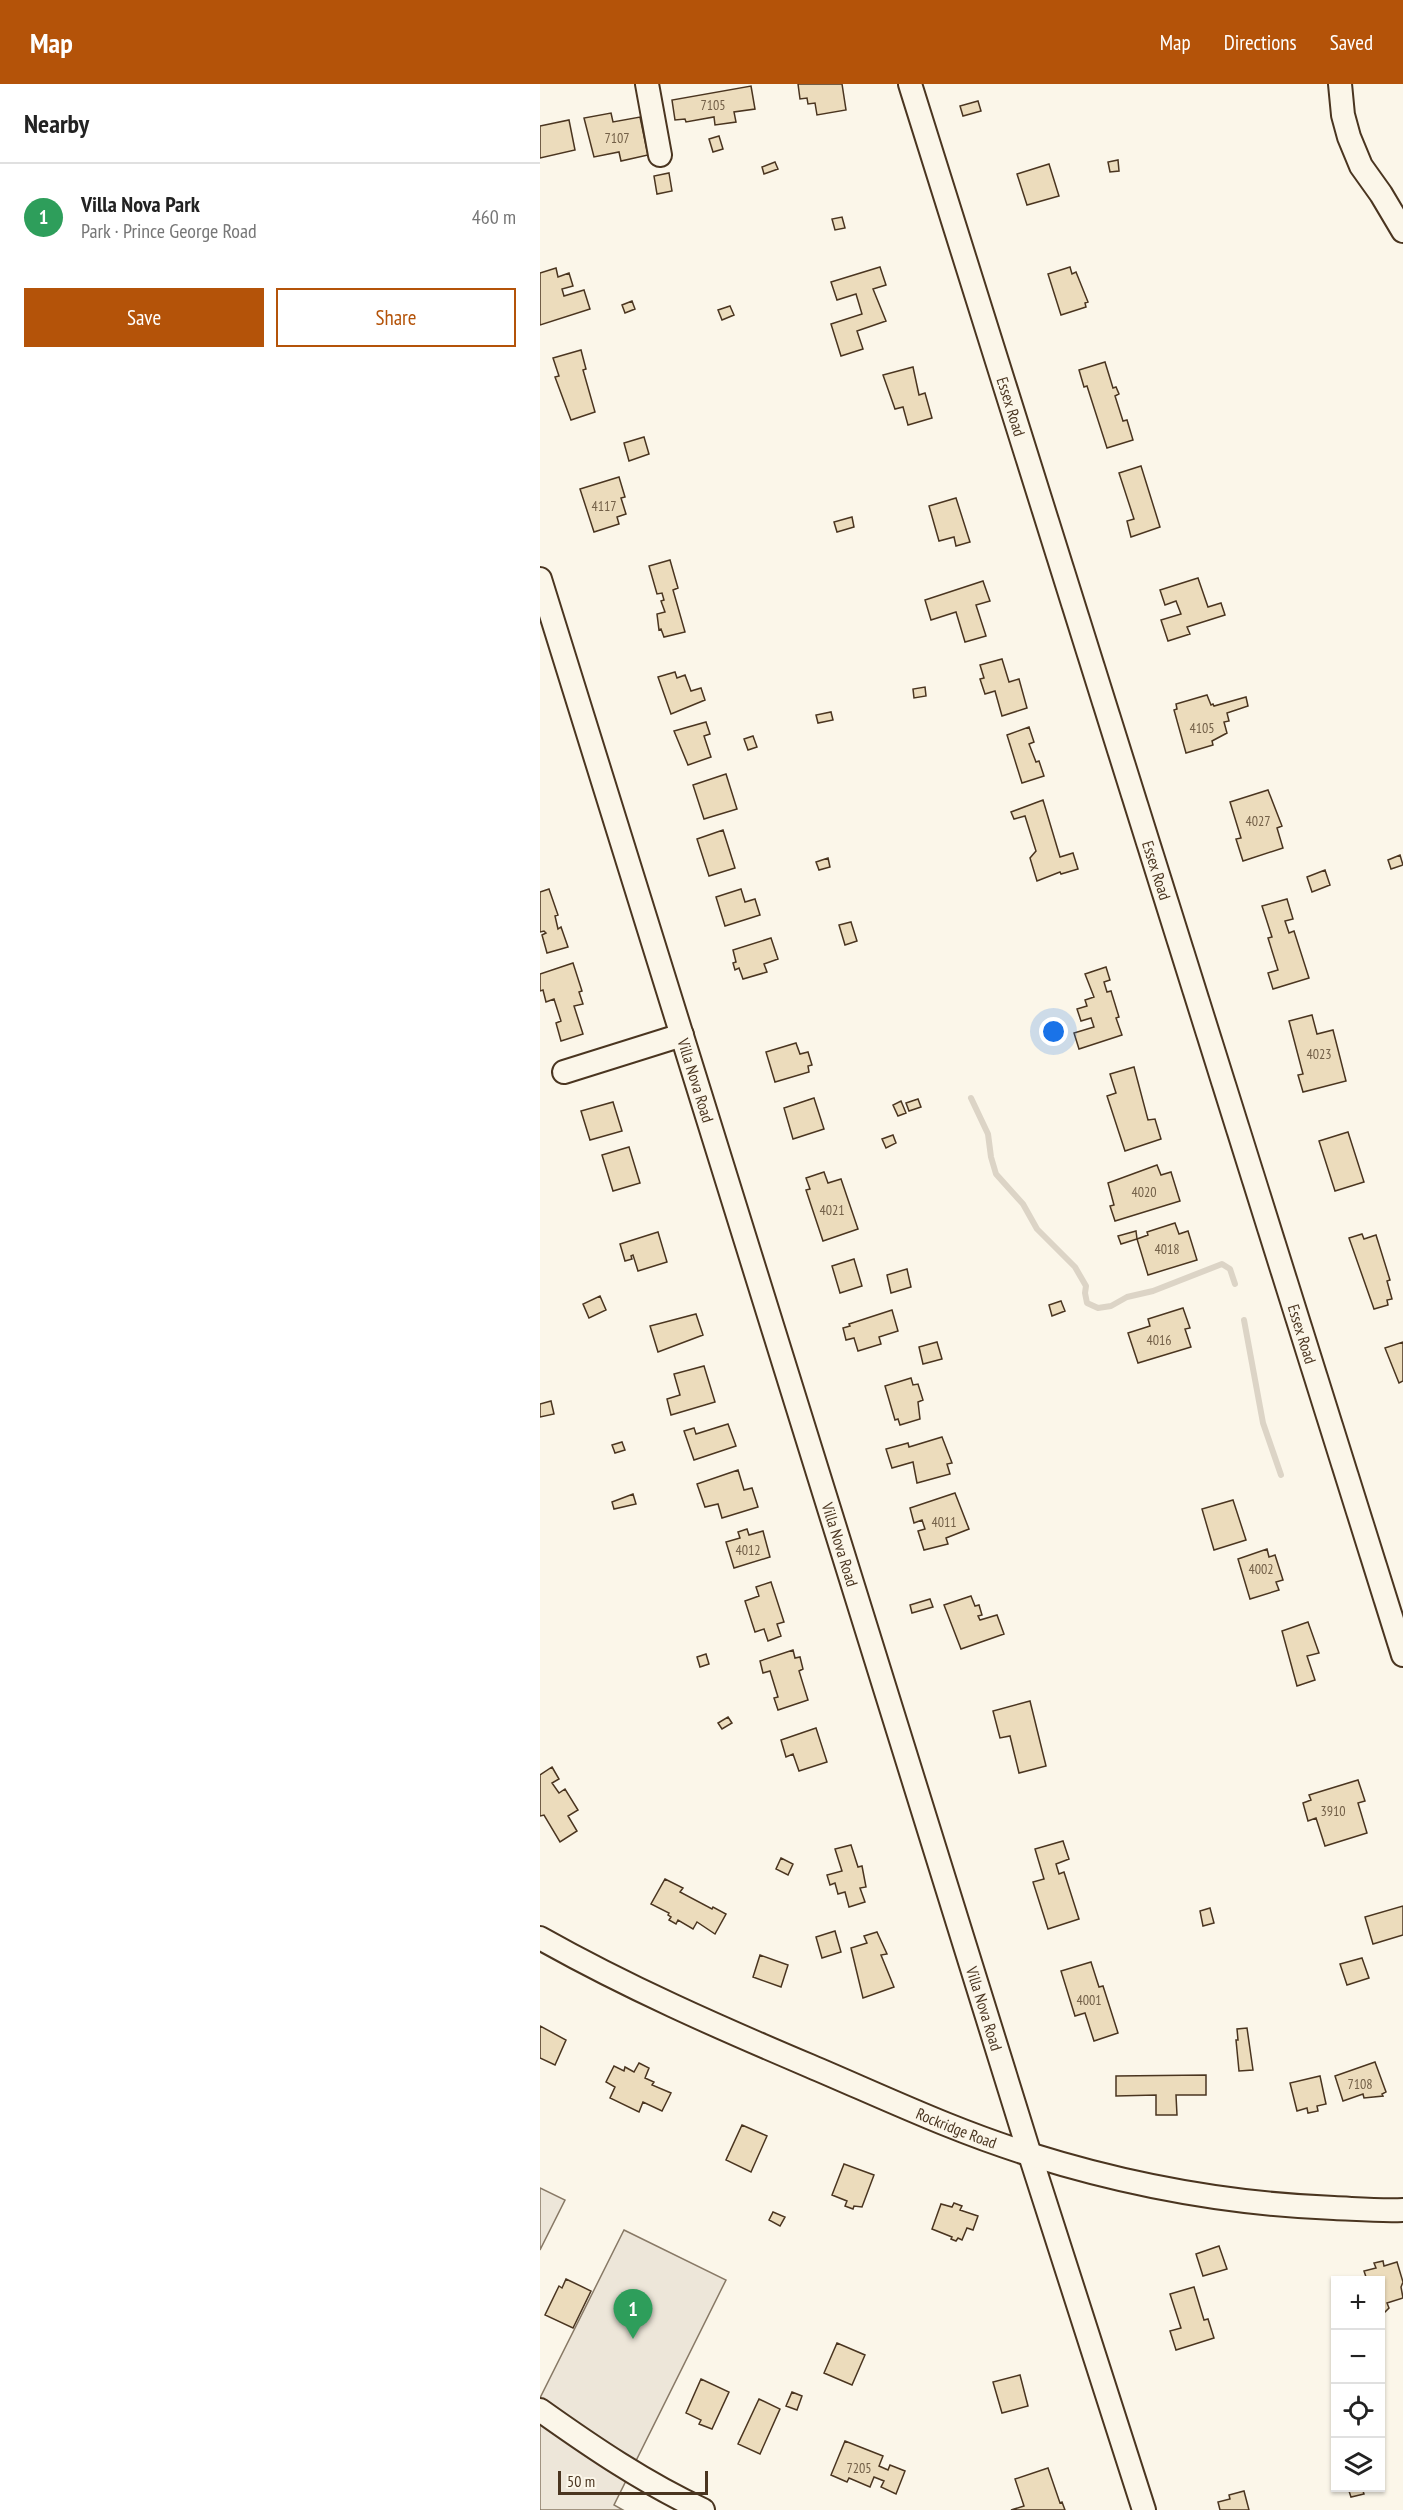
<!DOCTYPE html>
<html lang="en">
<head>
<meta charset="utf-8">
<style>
  :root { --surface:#fff; --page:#f2f2f2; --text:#222; --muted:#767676; --line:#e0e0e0; --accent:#b45309 }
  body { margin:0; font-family:"PT Sans Narrow",sans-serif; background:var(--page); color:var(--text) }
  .controls { position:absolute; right:18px; bottom:18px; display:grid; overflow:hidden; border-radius:0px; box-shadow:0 2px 4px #0004 }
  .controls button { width:54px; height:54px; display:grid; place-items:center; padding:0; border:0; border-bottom:2px solid var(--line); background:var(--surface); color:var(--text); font:30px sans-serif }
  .scale { position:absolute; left:18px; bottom:15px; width:150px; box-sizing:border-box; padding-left:6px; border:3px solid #4a3520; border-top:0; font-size:16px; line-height:21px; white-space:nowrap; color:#4a3520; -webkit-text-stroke:4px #fbf6e9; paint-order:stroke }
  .you { position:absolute; left:514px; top:948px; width:21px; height:21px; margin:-15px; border:4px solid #fff; border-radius:50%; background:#1a73e8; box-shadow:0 0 0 9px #1a73e833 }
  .badge { display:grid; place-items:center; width:39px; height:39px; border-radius:50%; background:var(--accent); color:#fff; font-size:20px; font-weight:700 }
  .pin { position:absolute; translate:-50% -50px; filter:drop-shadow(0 2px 3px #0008) }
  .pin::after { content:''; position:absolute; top:32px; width:21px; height:18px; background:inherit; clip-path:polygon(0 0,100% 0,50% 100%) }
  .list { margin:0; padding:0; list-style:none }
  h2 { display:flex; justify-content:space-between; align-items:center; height:78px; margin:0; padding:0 24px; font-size:26px }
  h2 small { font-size:20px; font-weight:400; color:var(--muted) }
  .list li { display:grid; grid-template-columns:39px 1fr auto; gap:18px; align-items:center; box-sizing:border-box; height:108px; padding:0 24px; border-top:2px solid var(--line) }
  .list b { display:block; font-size:22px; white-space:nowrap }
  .list p { margin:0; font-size:20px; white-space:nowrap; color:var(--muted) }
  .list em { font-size:20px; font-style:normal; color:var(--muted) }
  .actions { display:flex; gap:12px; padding:18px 24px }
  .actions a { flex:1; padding:14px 0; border:2px solid var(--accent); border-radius:0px; text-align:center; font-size:21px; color:var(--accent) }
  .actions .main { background:var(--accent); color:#fff }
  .icon { flex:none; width:33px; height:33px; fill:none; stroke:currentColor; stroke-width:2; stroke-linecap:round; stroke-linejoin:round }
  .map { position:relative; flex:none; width:863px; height:2426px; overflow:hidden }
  header { display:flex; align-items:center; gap:36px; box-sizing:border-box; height:84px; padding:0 30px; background:var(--accent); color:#fff }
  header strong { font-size:28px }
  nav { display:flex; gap:33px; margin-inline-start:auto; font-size:21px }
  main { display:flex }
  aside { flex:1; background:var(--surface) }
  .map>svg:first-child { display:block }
  .green { fill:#ede6d9; stroke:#887966; stroke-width:1.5 }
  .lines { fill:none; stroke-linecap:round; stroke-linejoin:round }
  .stream { stroke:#dcd4c6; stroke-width:6 }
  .building { fill:#ecdcbc; stroke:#4a3520; stroke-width:1.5 }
  .minor-casing { stroke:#4a3520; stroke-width:26 }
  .minor { stroke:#fbf6e9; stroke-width:22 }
  .labels { text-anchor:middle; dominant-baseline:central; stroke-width:4.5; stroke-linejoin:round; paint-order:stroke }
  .number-label { font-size:14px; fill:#725f47 }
  .street-label { font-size:16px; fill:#4a3520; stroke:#fbf6e9 }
</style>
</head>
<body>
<header>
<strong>Map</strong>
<nav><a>Map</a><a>Directions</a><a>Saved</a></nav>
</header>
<main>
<aside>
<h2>Nearby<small></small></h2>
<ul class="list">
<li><span class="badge" style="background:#2e9e5b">1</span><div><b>Villa Nova Park</b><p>Park · Prince George Road</p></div><em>460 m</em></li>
</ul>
<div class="actions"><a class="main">Save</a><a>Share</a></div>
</aside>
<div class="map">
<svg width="863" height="2426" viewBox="0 0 863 2426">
  <rect width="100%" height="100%" fill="#fbf6e9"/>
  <path class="green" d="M0,2104l25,12 -25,50z
    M84,2146l102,50 -112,225 9,5h-83v-112z"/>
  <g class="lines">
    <path class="stream" d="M431,1014l17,36 3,23 5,17 27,30 14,25 38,38 11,19 -1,7 2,10 11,5 13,-2 16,-9 26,-6 69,-27 8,5 5,15
      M704,1236l19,103 18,52"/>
  </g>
  <path class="building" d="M258,0h44l4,26 -29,5 -2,-12 -7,1 -1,-6 -7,1z
    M211,2l4,23 -21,3 2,10 -21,3 -1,-8 -28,5 -1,-3 -10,1 -3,-20z
    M438,17l3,10 -18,5 -3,-10z
    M71,29l2,9 27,-5 8,38 -27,6 -2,-9 -25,5 -10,-39z
    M29,36l6,30 -35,8v-32z
    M179,52l4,13 -10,3 -4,-13z
    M578,76l1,11 -9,1 -2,-10z
    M235,78l3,7 -14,5 -2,-7z
    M509,80l10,32 -32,9 -10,-31z
    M129,89l3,18 -15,3 -3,-18z
    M302,133l3,11 -10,2 -3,-11z
    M340,183l6,18 -13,4 13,32 -29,10 6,18 -22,7 -10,-32 31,-10 -6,-20 -19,6 -6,-18z
    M530,183l2,7 4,-2 12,30 -3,1 1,4 -25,8 -13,-41z
    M16,184l2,9 11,-4 4,13 -11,3 2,7 20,-6 6,19 -50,16v-52z
    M92,217l3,8 -10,4 -3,-8z
    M190,222l4,9 -12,5 -4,-10z
    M41,266l5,19 -3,1 12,42 -24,8 -16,-43 4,-1 -6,-18z
    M565,278l8,26 3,-1 3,7 -4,2 8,25 4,-1 6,20 -26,8 -20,-62 -3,1 -5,-17z
    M373,283l6,28 6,-2 7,25 -24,7 -5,-18 -8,2 -12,-34z
    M104,353l5,17 -20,7 -5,-18z
    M601,382l19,61 -29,10 -4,-16 7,-2 -15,-46z
    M79,393l6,20 -4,1 5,16 -9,3 2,7 -25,8 -14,-43z
    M416,414l14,44 -14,4 -2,-9 -15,4 -10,-35z
    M312,433l2,10 -17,5 -3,-10z
    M130,476l8,28 -5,2 12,42 -21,5 -3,-8 -2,1 -2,-16 8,-2 -4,-11 3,-1 -2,-7 -5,1 -8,-28z
    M658,494l10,29 13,-4 4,12 -38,12 3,7 -22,7 -7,-21 20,-6 -5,-13 -11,4 -5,-15z
    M443,497l7,20 -14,4 10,31 -21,6 -9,-30 -25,8 -6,-20z
    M462,575l7,23 10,-3 8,29 -25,8 -7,-25 -10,3 -5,-15 4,-1 -4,-13z
    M135,588l2,6 8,-3 6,16 10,-3 4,12 -34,14 -13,-37z
    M385,603l1,9 -12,2 -1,-9z
    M667,611l4,10 2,-1 1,2 32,-9 2,9 -21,7 2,8 -5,1 3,11 -15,8 1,4 -27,8 -12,-43 3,-1 -1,-5z
    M291,628l2,8 -15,3 -2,-8z
    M166,638l4,12 -6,2 7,21 -23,8 -14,-34z
    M489,643l5,15 -5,2 7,18 3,-1 5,15 -22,7 -15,-48z
    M213,652l4,11 -9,3 -4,-11z
    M186,690l11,35 -33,10 -11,-34z
    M728,706l14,36 -5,2 6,20 -40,13 -7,-22 5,-1 -11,-36z
    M503,716l17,57 13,-4 5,16 -17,5 -1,-2 -23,9 -7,-23 6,-7 -11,-35 -11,3 -3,-7z
    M183,746l12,38 -26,8 -12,-37z
    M860,771l3,10 -12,4 -3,-9z
    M288,774l2,9 -11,3 -3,-8z
    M785,786l5,15 -18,7 -5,-15z
    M9,805l9,26 -3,1 3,13 3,-2 7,20 -21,6 -5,-18 4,-2 -2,-2 -4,1v-40z
    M201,805l4,13 10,-3 5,16 -35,11 -9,-29z
    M747,815l6,20 -8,2 4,12 5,-2 15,47 -36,11 -5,-16 10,-3 -10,-32 4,-1 -10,-31z
    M311,838l6,19 -12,4 -6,-20z
    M231,854l7,21 -14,5 3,8 -24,7 -4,-11 -4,2 -2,-7 3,-1 -3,-12z
    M33,879l9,28 -3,1 4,12 -9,2 9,28 -22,7 -5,-18 5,-2 -7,-22 -8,3 -3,-12 -3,1v-17z
    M566,883l4,13 -6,2 3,10 4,-1 8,26 -3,1 6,17 -43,14 -5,-16 20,-6 -3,-9 -10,3 -4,-12 10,-3 -2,-6 9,-3 -9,-23z
    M772,931l5,19 16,-4 13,51 -43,11 -5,-17 5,-1 -14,-53z
    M256,959l4,11 8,-2 4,13 -4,1 1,6 -34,10 -9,-30z
    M594,983l14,53 7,-1 6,20 -36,12 -18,-55 9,-3 -6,-19z
    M274,1014l10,31 -31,10 -9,-31z
    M378,1015l3,8 -12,4 -3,-8z
    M361,1017l5,12 -8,3 -5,-11z
    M73,1018l9,29 -32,9 -9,-29z
    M808,1048l16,50 -29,9 -16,-50z
    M353,1051l3,8 -10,5 -4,-9z
    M89,1063l11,36 -27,8 -11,-36z
    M617,1081l4,10 10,-3 9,29 -65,20 -5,-15 4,-1 -6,-22z
    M284,1088l4,11 13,-4 17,50 -35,12 -17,-51 4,-1 -4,-11z
    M635,1139l4,11 9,-3 9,29 -49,15 -11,-36 11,-4 -1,-3z
    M596,1147l1,8 -16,5 -3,-8z
    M118,1148l9,30 -29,9 -5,-16 -2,1 1,3 -7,2 -5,-17z
    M822,1150l2,5 12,-4 14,45 -3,1 5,18 -5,1 1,5 -14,4 -25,-71z
    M314,1175l8,27 -22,7 -8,-27z
    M367,1185l4,18 -20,6 -4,-18z
    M60,1212l6,14 -17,8 -6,-14z
    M521,1217l4,10 -13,5 -3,-11z
    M643,1224l7,20 -5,1 6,18 -53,16 -10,-30 22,-7 -2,-7z
    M352,1226l6,21 -19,6 2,7 -23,7 -4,-13 -8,2 -3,-12 7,-2 -1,-2z
    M156,1230l7,21 -45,17 -8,-26z
    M397,1258l5,17 -19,5 -4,-17z
    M863,1258v39l-4,2 -14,-35z
    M164,1282l11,36 -44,13 -4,-16 13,-4 -6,-21z
    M371,1294l2,7 5,-1 5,16 -5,2 2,17 -20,6 -2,-6 -3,1 -10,-34z
    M11,1317l3,13 -14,3v-13z
    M188,1340l8,22 -42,14 -10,-29 10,-3 2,6z
    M402,1353l10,26 -5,1 3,10 -33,9 -4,-21 -21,6 -6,-19 22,-6 1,4z
    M82,1358l3,8 -10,3 -3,-8z
    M198,1386l6,20 8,-2 6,19 -36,11 -4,-14 -13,3 -8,-23z
    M415,1409l14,36 -23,9 2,6 -24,6 -6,-19 7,-2 -3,-9 -8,3 -4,-15z
    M93,1410l3,10 -22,5 -2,-7z
    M693,1416l13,40 -32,10 -12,-41z
    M207,1445l2,6 14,-4 7,26 -36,11 -8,-26 14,-4 -2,-6z
    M727,1465l2,8 6,-2 8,25 -7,2 3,8 -29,9 -12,-40z
    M231,1498l13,40 -7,2 4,12 -13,5 -4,-12 -9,3 -10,-31 14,-5 -3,-9z
    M431,1512l4,10 4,-1 3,10 -4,1 2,4 17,-5 7,19 -43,15 -17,-44z
    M390,1515l3,8 -21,6 -2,-8z
    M768,1538l11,31 -12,3 8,24 -18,6 -15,-55z
    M253,1566l2,8 5,-1 3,12 -4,2 9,29 -30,10 -4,-12 4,-1 -8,-26 -7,2 -3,-12z
    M166,1570l3,10 -9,3 -3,-10z
    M490,1617l16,65 -27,7 -9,-37 -10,2 -7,-27z
    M188,1633l4,6 -10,6 -4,-6z
    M276,1644l11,34 -28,9 -6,-17 -7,3 -5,-17z
    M12,1683l7,12 -7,4 7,10 6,-4 13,21 -10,6 9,15 -17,11 -16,-27 -4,1v-41z
    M818,1696l7,21 -7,2 9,30 -42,13 -9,-28 -8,3 -5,-18 8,-3 -2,-5z
    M523,1757l6,18 -13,5 3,10 5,-2 15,47 -31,10 -15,-47 11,-3 -9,-30z
    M311,1761l7,22 4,-1 4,21 -6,1 5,14 -16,5 -4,-15 -7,2 -3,-11 -5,2 -3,-10 15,-4 -7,-22z
    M241,1774l12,6 -5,11 -12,-6z
    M125,1795l18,9 -3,4 32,17 1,-2 13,7 -11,20 -18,-12 -4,7 -15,-9 -2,4 -7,-4 2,-3 -3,-2 1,-2 -18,-9z
    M863,1822v29l-30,9 -8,-27z
    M670,1824l4,15 -11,3 -3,-15z
    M295,1847l6,21 -19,6 -6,-21z
    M337,1848l10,22 -6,1 13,32 -31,11 -12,-50 16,-5 -3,-7z
    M220,1871l28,10 -7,22 -28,-10z
    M822,1874l7,20 -22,7 -7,-21z
    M551,1878l8,25 4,-1 15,47 -24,8 -9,-28 -10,3 -14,-45z
    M0,1942l26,14 -11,25 -15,-7z
    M707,1944l6,42 -14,1 -3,-31h2l-1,-11z
    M835,1978l11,30 -4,2 1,2 -19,2 -1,-4 -20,7 -8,-25z
    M99,1979l10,5 -4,10 9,4 -2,3 19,8 -9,18 -19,-9 -4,10 -29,-14 5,-11 -9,-5 8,-16 10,5 1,-4 9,5z
    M666,1991v20h-30l1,20h-21v-20l-40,1v-20z
    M780,1992l6,28 -9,2 1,5 -10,2 -1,-5 -10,3 -7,-28z
    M202,2041l25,11 -16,36 -25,-12z
    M304,2080l30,11 -12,32 -8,-1 -1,3 -8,-3 2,-5 -15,-6z
    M414,2119l8,3 -2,4 18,6 -5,14 -6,-2 -5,12 -4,-2 -2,3 -5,-2 1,-2 -20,-8 9,-25 11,3z
    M233,2128l12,5 -5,9 -11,-6z
    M679,2162l8,23 -24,7 -7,-22z
    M843,2177l1,5 13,-4 6,20 -2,5 2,11 -16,5 2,5 -5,5h-4v-33h-13l-3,-9 12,-3 -2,-5z
    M26,2195l25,12 -18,37 -28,-13 14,-29 3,2z
    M654,2203l10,33 4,-1 6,19 -38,12 -6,-19 11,-3 -11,-34z
    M297,2259l28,12 -13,30 -28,-12z
    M480,2291l8,31 -26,7 -9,-31z
    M161,2295l28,13 -17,37 -13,-5 2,-4 -15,-7z
    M252,2308l10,4 -5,14 -11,-4z
    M219,2315l21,10 -20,45 -22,-10z
    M305,2357l38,15 -4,10 9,4 2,-5 15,6 -9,23 -15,-7 3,-6 -10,-4 -4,10 -21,-9 -2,4 -16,-7z
    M508,2384l12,35 2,-1 3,8h-54l13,-4 -9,-27z
    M808,2404h14l2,6 -13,3z
    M704,2407l5,19h-29l-2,-8 12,-3 -1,-4z"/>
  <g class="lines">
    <defs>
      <g id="minor">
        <path d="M107,0l13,71"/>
        <path id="s1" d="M370,0l493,1571"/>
        <path d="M800,0l3,31 6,22 12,29 20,28 22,37"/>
        <path id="s2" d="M0,495l490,1576 114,355"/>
        <path d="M24,988l118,-37"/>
        <path id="s3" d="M0,1854c87,49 178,89 270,128 73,31 146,66 222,89 99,31 198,49 302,53 23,1 46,3 69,2"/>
        <path d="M0,2326c52,37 105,73 163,100"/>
      </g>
    </defs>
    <use href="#minor" class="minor-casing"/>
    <use href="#minor" class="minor"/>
  </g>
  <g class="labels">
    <g class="number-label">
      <text x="173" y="21">7105</text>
      <text x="77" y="54">7107</text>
      <text x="64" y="422">4117</text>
      <text x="662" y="644">4105</text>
      <text x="718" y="737">4027</text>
      <text x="779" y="970">4023</text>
      <text x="604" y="1108">4020</text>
      <text x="292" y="1126">4021</text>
      <text x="627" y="1165">4018</text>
      <text x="619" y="1256">4016</text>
      <text x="404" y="1438">4011</text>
      <text x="208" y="1466">4012</text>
      <text x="721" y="1485">4002</text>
      <text x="793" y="1727">3910</text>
      <text x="549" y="1916">4001</text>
      <text x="820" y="2000">7108</text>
      <text x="319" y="2384">7205</text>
    </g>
    <g class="street-label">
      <text stroke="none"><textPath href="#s1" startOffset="338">Essex Road</textPath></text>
      <text stroke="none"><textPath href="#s1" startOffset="824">Essex Road</textPath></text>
      <text stroke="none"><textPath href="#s2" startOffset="525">Villa Nova Road</textPath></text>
      <text stroke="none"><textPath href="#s1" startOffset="1310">Essex Road</textPath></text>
      <text stroke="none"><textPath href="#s2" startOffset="1011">Villa Nova Road</textPath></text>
      <text stroke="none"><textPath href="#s2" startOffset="1497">Villa Nova Road</textPath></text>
      <text stroke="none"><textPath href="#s3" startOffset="458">Rockridge Road</textPath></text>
    </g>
  </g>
</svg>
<div class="controls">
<button>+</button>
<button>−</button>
<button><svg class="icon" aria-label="locate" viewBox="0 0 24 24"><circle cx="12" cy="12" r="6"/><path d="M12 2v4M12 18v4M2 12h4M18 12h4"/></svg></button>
<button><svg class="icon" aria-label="layers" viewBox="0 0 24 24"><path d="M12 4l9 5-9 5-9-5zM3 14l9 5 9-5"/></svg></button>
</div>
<div class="scale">50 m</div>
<div class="you"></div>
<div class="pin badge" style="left:93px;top:2255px;background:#2e9e5b">1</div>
</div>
</main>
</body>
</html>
